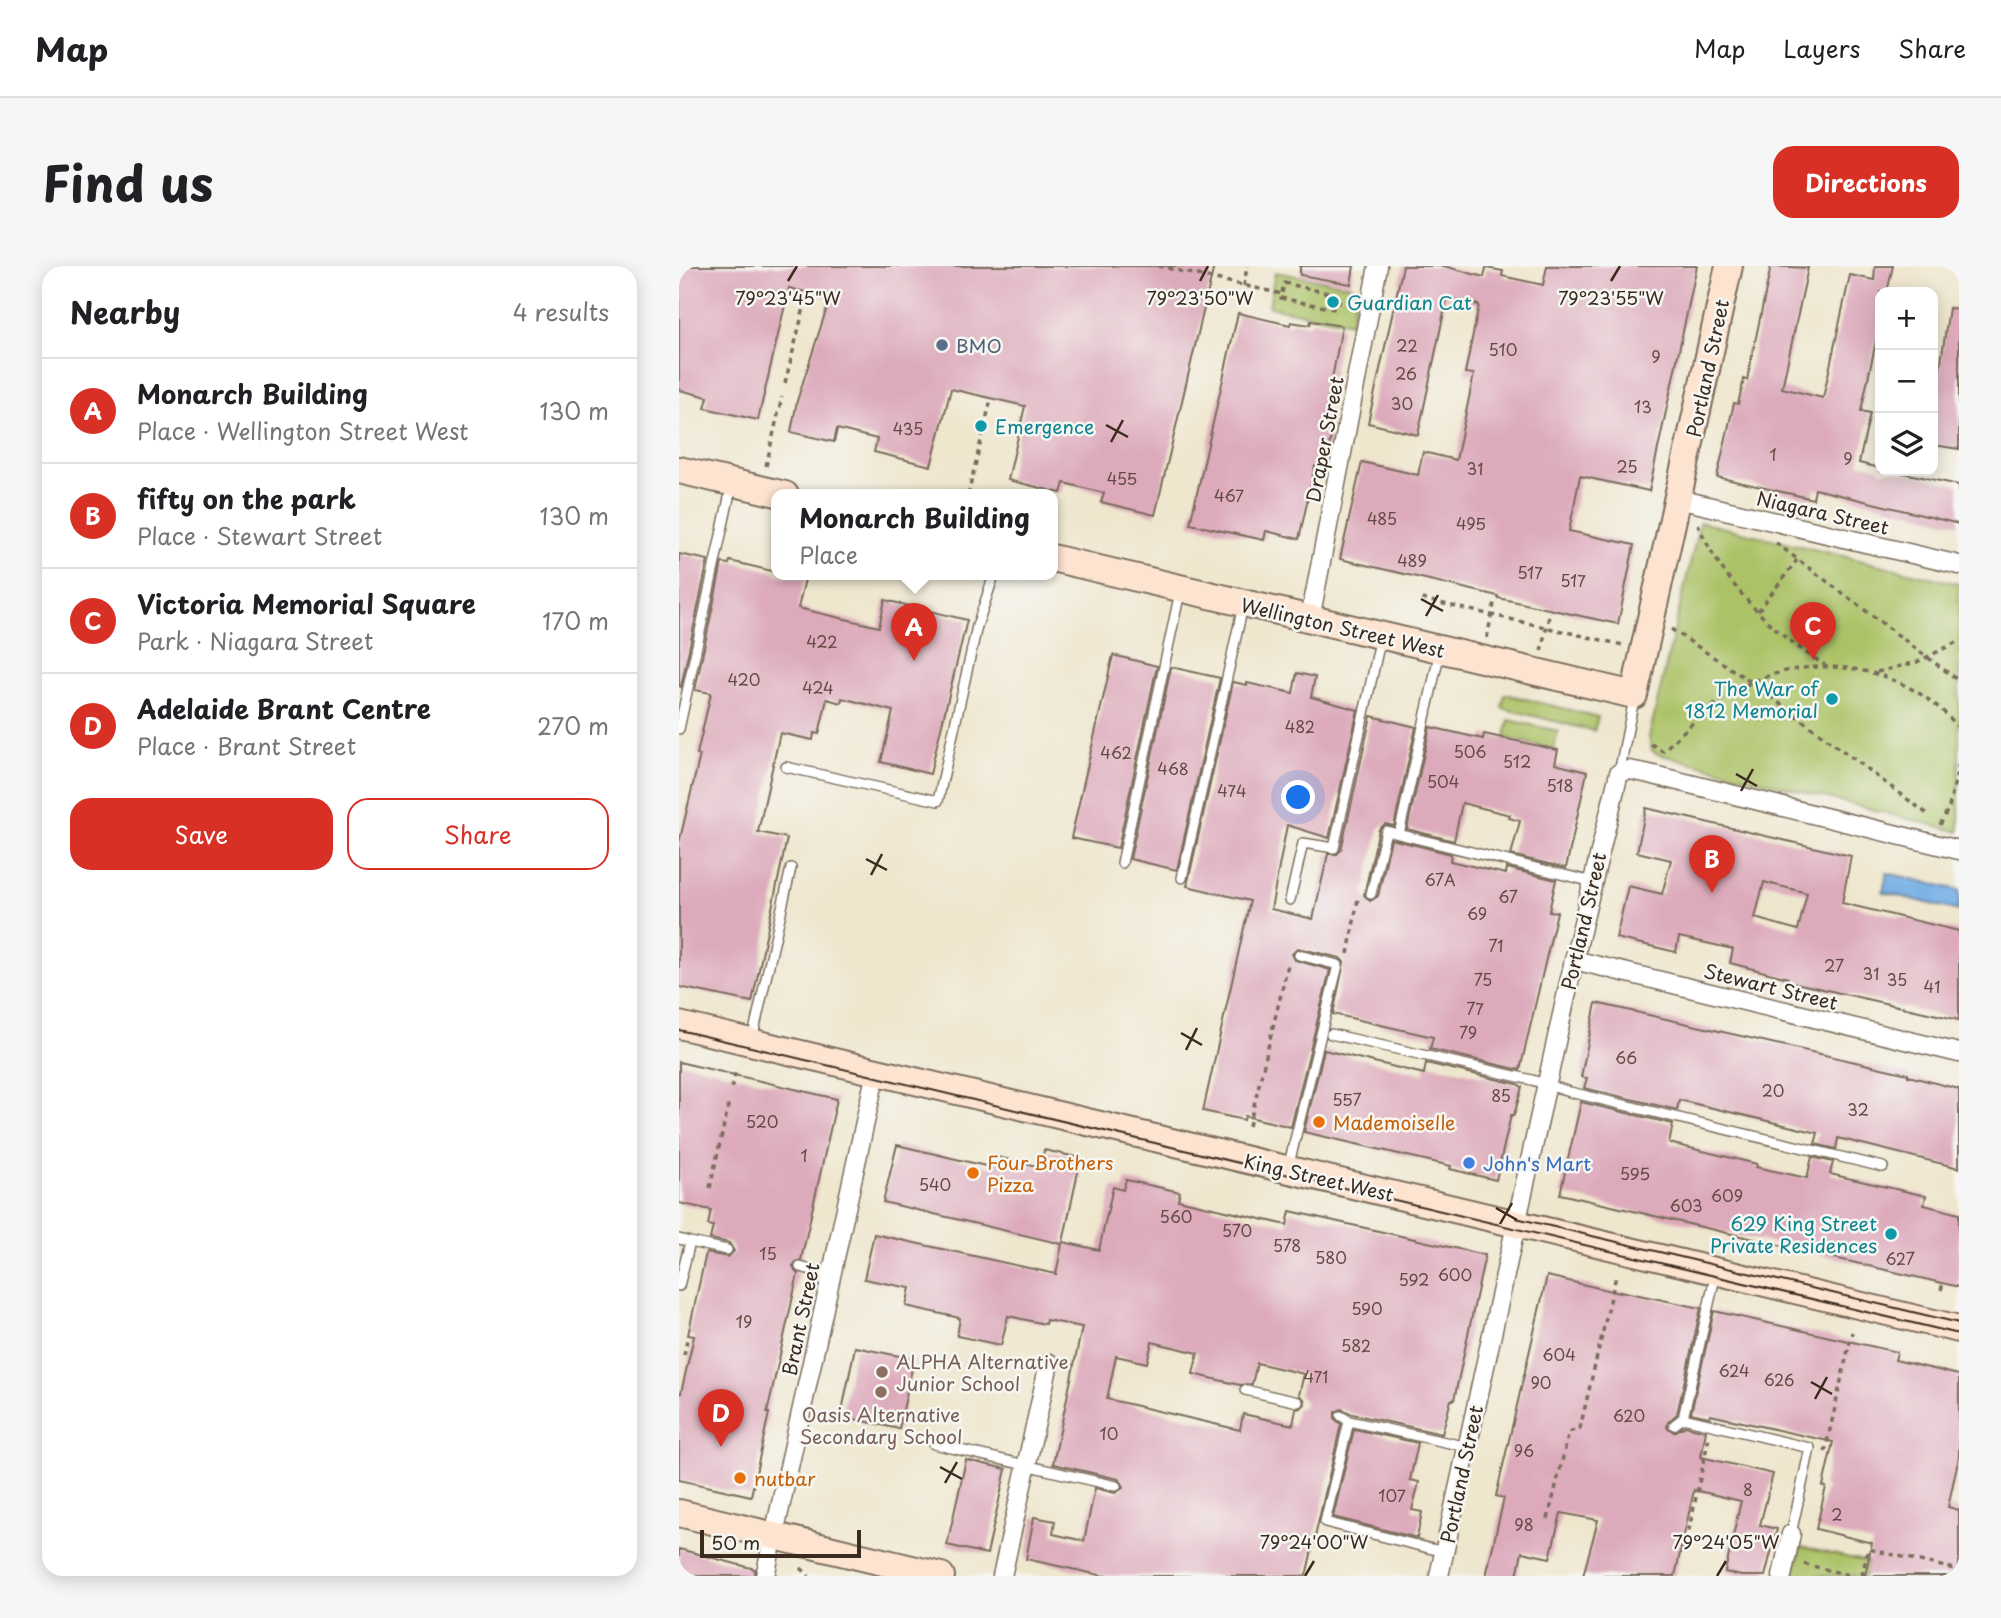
<!DOCTYPE html>
<html lang="en">
<head>
<meta charset="utf-8">
<style>
  :root { --surface:#fff; --page:#f6f6f6; --text:#202124; --muted:#757577; --line:#e0e0e0; --accent:#d93025 }
  body { margin:0; font-family:"Playpen Sans",sans-serif; background:var(--page); color:var(--text) }
  .controls { position:absolute; right:21px; top:21px; display:grid; overflow:hidden; border-radius:14px; box-shadow:0 4px 18px #0003 }
  .controls button { width:63px; height:63px; display:grid; place-items:center; padding:0; border:0; border-bottom:2px solid var(--line); background:var(--surface); color:var(--text); font:35px sans-serif }
  .scale { position:absolute; left:21px; bottom:18px; width:161px; box-sizing:border-box; padding-left:7px; border:4px solid #3b2a1e; border-top:0; font-size:19px; line-height:24px; white-space:nowrap; color:#3b2a1e; -webkit-text-stroke:5px #f6f6f2; paint-order:stroke }
  .you { position:absolute; left:620px; top:532px; width:24px; height:24px; margin:-18px; border:5px solid #fff; border-radius:50%; background:#1a73e8; box-shadow:0 0 0 10px #1a73e833 }
  .badge { display:grid; place-items:center; width:46px; height:46px; border-radius:50%; background:var(--accent); color:#fff; font-size:23px; font-weight:700 }
  .pin { position:absolute; translate:-50% -58px; filter:drop-shadow(0 2px 4px #0008) }
  .pin::after { content:''; position:absolute; top:37px; width:24px; height:21px; background:inherit; clip-path:polygon(0 0,100% 0,50% 100%) }
  .popup { position:absolute; left:92px; top:223px; width:287px; height:91px; box-sizing:border-box; display:grid; place-content:center; border-radius:14px; background:var(--surface); filter:drop-shadow(0 2px 5px #0005); font-size:23px; white-space:nowrap; color:var(--muted) }
  .popup b { font-size:26px; color:var(--text) }
  .popup::after { content:''; position:absolute; left:50%; top:100%; margin-left:-14px; border:14px solid transparent; border-top-color:var(--surface) }
  .list { margin:0; padding:0; list-style:none }
  h2 { display:flex; justify-content:space-between; align-items:center; height:91px; margin:0; padding:0 28px; font-size:30px }
  h2 small { font-size:23px; font-weight:400; color:var(--muted) }
  .list li { display:grid; grid-template-columns:46px 1fr auto; gap:21px; align-items:center; box-sizing:border-box; height:105px; padding:0 28px; border-top:2px solid var(--line) }
  .list b { display:block; font-size:26px; white-space:nowrap }
  .list p { margin:0; font-size:23px; white-space:nowrap; color:var(--muted) }
  .list em { font-size:23px; font-style:normal; color:var(--muted) }
  .actions { display:flex; gap:14px; padding:21px 28px }
  .actions a { flex:1; padding:16px 0; border:2px solid var(--accent); border-radius:21px; text-align:center; font-size:24px; color:var(--accent) }
  .actions .main { background:var(--accent); color:#fff }
  .icon { flex:none; width:38px; height:38px; fill:none; stroke:currentColor; stroke-width:2; stroke-linecap:round; stroke-linejoin:round }
  .map { position:relative; flex:none; width:1280px; height:1310px; overflow:hidden; border-radius:21px }
  header { display:flex; align-items:center; gap:42px; box-sizing:border-box; height:98px; padding:0 35px; background:var(--surface); border-bottom:2px solid var(--line) }
  header strong { font-size:33px }
  nav { display:flex; gap:38px; margin-inline-start:auto; font-size:24px }
  .intro { display:flex; align-items:center; justify-content:space-between; box-sizing:border-box; height:168px; padding:0 42px }
  h1 { margin:0; font-size:49px }
  .button { padding:18px 32px; border-radius:21px; background:var(--accent); color:#fff; font-size:24px; font-weight:700 }
  main { display:flex; gap:42px; padding:0 42px }
  aside { flex:1; background:var(--surface); border-radius:21px; box-shadow:0 4px 18px #0003 }
  .map>svg:first-child { display:block }
  .green { fill:#acc266; stroke:#747642; stroke-width:2 }
  .water { fill:#73aee4; stroke:#576c81; stroke-width:2 }
  .building { fill:#dab; fill-rule:evenodd }
  .lines { fill:none; stroke-linecap:round; stroke-linejoin:round }
  .lane-casing { stroke:#7a6c5c; stroke-width:12 }
  .street-casing { stroke:#7a6c5c; stroke-width:21 }
  .secondary-casing { stroke:#7a6c5c; stroke-width:30 }
  .path { stroke:#7a6c5c; stroke-width:3.5; stroke-dasharray:5 5; stroke-linecap:butt }
  .lane { stroke:#fff; stroke-width:9 }
  .street { stroke:#fff; stroke-width:18 }
  .secondary { stroke:#fde4d1; stroke-width:26 }
  .tram { stroke:#3b2a1e; stroke-width:2 }
  .ticks { fill:none; stroke:#3b2a1e; stroke-width:2.5 }
  .culture-dot { fill:#0f9aa8; stroke:#f6f6f2; stroke-width:2.5 }
  .service-dot { fill:#5c6f8a; stroke:#f6f6f2; stroke-width:2.5 }
  .food-dot { fill:#e8710a; stroke:#f6f6f2; stroke-width:2.5 }
  .shop-dot { fill:#3f7fe0; stroke:#f6f6f2; stroke-width:2.5 }
  .education-dot { fill:#8d6e63; stroke:#f6f6f2; stroke-width:2.5 }
  .labels { text-anchor:middle; dominant-baseline:central; stroke-width:5; stroke-linejoin:round; paint-order:stroke }
  .number-label { font-size:16px; fill:#644a45 }
  .culture-label { font-size:19px; fill:#0d838f; stroke:#f6f6f2; text-anchor:start }
  .service-label { font-size:19px; fill:#4e5e75; stroke:#f6f6f2; text-anchor:start }
  .street-label { font-size:19px; fill:#3b2a1e; stroke:#f6f6f2 }
  .food-label { font-size:19px; fill:#c56008; stroke:#f6f6f2; text-anchor:start }
  .shop-label { font-size:19px; fill:#366cbe; stroke:#f6f6f2; text-anchor:start }
  .education-label { font-size:19px; fill:#785e54; stroke:#f6f6f2; text-anchor:start }
  .ticks-label { font-size:18px; text-anchor:middle; fill:#3b2a1e; stroke:#f6f6f2; stroke-width:5; stroke-linejoin:round; paint-order:stroke }
</style>
</head>
<body>
<header>
<strong>Map</strong>
<nav><a>Map</a><a>Layers</a><a>Share</a></nav>
</header>
<div class="intro"><h1>Find us</h1><a class="button">Directions</a></div>
<main>
<aside>
<h2>Nearby<small>4 results</small></h2>
<ul class="list">
<li><span class="badge">A</span><div><b>Monarch Building</b><p>Place · Wellington Street West</p></div><em>130 m</em></li>
<li><span class="badge">B</span><div><b>fifty on the park</b><p>Place · Stewart Street</p></div><em>130 m</em></li>
<li><span class="badge">C</span><div><b>Victoria Memorial Square</b><p>Park · Niagara Street</p></div><em>170 m</em></li>
<li><span class="badge">D</span><div><b>Adelaide Brant Centre</b><p>Place · Brant Street</p></div><em>270 m</em></li>
</ul>
<div class="actions"><a class="main">Save</a><a>Share</a></div>
</aside>
<div class="map">
<svg width="1280" height="1310" viewBox="0 0 1280 1310">
  <rect width="100%" height="100%" fill="#f6f6f2"/>
  <filter id="ink" filterUnits="userSpaceOnUse"><feTurbulence type="fractalNoise" baseFrequency=".0143" numOctaves="2"/><feDisplacementMap in="SourceGraphic" scale="14" xChannelSelector="R" yChannelSelector="G"/><feConvolveMatrix kernelMatrix="1 2 1 2 8 2 1 2 1" color-interpolation-filters="sRGB"/></filter>
  <filter id="wash" filterUnits="userSpaceOnUse"><feTurbulence type="fractalNoise" baseFrequency=".00686" numOctaves="4" result="noise"/><feDisplacementMap in="SourceGraphic" scale="28" xChannelSelector="R" yChannelSelector="G"/><feGaussianBlur stdDeviation="1.57" result="paint"/><feColorMatrix in="noise" values="0 0 0 0 0 0 0 0 0 0 0 0 0 0 0 0 0 1.4 0 .05"/><feComposite in="paint" operator="in"/></filter>
  <g filter="url(#wash)">
    <rect width="100%" height="100%" fill="#efe6ce"/>
    <path class="green" d="M596,6l83,15 -7,36 -82,-16z
      M1021,256l259,62v248l-301,-78 -6,-3 -3,-14z
      M826,428l93,23 -4,14 -92,-23z
      M830,454l49,11 -4,18 -49,-11z
      M1122,1281l67,15 -3,14h-71z"/>
    <path class="water" d="M1208,607l72,17v21l-76,-19z"/>
    <g id="blocks">
      <path class="building" d="M0,0h535l-59,249 -54,-13 3,-9 -40,-10 -3,10 -53,-13 17,-74 -74,-17 -20,77 -57,-14 3,-13 -40,-10 -3,13 -43,-10 6,-31 33,-103 -41,-10 -31,132 -53,-12 3,-11 -29,-7z
        M621,0h54l-3,18 -51,-9z
        M724,0h41l40,11 2,-9 17,3 -1,5 41,9 4,-19h150l-48,225 -69,-15 -11,55 65,14 -16,79 -120,-26v-2l-158,-37 22,-97 56,13 5,-23 33,8 18,-86 -9,-1 14,-68 -32,-7 -29,137 -50,-12z
        M1092,0l37,2 -26,120 41,10 27,-123 24,5 1,-14h18l-6,26h-7v31l-19,88 9,2 -11,50 21,5v3h14l65,14v39l-144,-35 -2,10 -96,-22 17,-74 4,1 6,-25 3,1z
        M1270,42l10,1v140l-26,-4v-29z
        M559,47l52,12 1,-3 19,3 1,-4 31,5 -19,100 10,2 -9,40 -9,-2 -16,73 -33,-8 -2,9 -74,-16z
        M0,288l29,6 -27,127 -2,-1z
        M51,295l46,11v3l29,4 -7,29 81,19 6,-27 82,20 -37,154 -49,-12 12,-51 -51,-13 -1,5 -14,-4 -8,35 -5,-1 -1,7 -33,-7 -22,99 29,6 -35,164 -73,-15v-144l21,-88 -3,-1 14,-61 -16,-3 27,-127 7,1z
        M434,389l44,11 -39,182 -47,-10z
        M492,401l49,11 -43,192 -47,-11z
        M618,407l18,4 -4,20 47,13 -29,128 -42,-13 -16,84 42,10 15,-65h9l4,-4 30,-134 45,11 -22,99 -9,-2 -6,5 -15,66 6,6 8,-5 13,-57 60,15 -1,7 56,13 1,-6 49,12 -7,31 8,1 -37,158 -90,-21 3,-12 -100,-23 11,-52 -4,-4 -42,-10 -6,6 3,6 35,10 -39,157 -46,-11 -1,4 -41,-9 47,-210 -63,-15 46,-204 14,3v-2l46,10z
        M751,461l53,12 1,-5 74,16 -3,14 32,8 -21,96 -55,-13 9,-34 -11,-3 1,-3 -48,-12 -8,38 -47,-12z
        M967,542l205,48 -9,47 117,28v89l-172,-39 1,-3 -58,-15 3,-14 -54,-12 -3,15 -60,-14 12,-52 34,8 9,-34 -34,-8zM1085,616l43,11 -9,37 -43,-12z
        M917,737l312,71v2l51,13v79l-121,-30 -2,11 -21,-5 3,-11 -139,-33 -2,10 -93,-22 3,-10 -6,-1z
        M645,784l100,24 2,-11 91,21 5,3 -8,28h-3l-15,65 -46,-11 1,-3 -147,-34z
        M0,796l158,37 -36,161 -5,2 -3,4 2,5 3,3 -31,139h2l-18,83 -72,-16v-87h2l13,-57 -6,-1 18,-82 22,4 6,-6 -5,-8 -19,-4 3,-13 -5,-1 3,-15 -32,-7z
        M902,836l92,22 -4,19 88,21 -1,3 51,11 5,-21 21,5 -3,12 96,22 -2,9 35,9v73l-399,-93z
        M218,879l93,22 2,-11 49,11 3,-17 37,8 -18,84 36,8 14,-63 10,3 3,-10 54,12 -2,8 109,25 3,-14 195,44 -31,145h-3l-9,34 -90,-20 -10,-5 -7,3v7l6,5 -35,152h-202l-78,-17 8,-42 21,4 -2,13 31,7 11,-53 20,5 8,-5 -1,-5 -4,-4 -65,-15 29,-137 -36,-7 -1,4 -37,-8 -7,29 -44,-9 3,-18 -54,-12 4,-18 -46,-9 10,-45 182,40 6,-30 -179,-42zM473,1076l46,11 -5,21 47,11 12,-1 5,-21 47,11 -5,21 5,4 1,5 -4,4 -5,1 -3,16 -50,-11 -3,16 -133,-31 9,-43 31,7z
        M868,1010l73,17v-2l81,17 -24,106 -9,8 -1,5 7,5 11,-6 21,5 -5,26 72,17 -13,51 17,4 -12,47h-24l-16,-4 16,-71 -47,-11 -19,86h-92l15,-56 -37,-7 -11,45 -28,-6 -5,24h-31l18,-78 -8,-2z
        M1035,1045l183,41 -2,8 64,15v81l-11,51 11,3v66h-94l7,-33 -56,-14 10,-42 -3,-1 10,-44 -123,-27 -1,2 -18,-4z
        M176,1081l59,12 -15,70 -58,-13z
        M675,1163l64,14 -8,37 9,2 -7,28 10,2 -5,26 -84,-21z
        M287,1194l40,9 -19,85 -40,-9z
        M0,1283l76,20 -1,7h-75z"/>
    </g>
  </g>
  <g filter="url(#ink)">
    <use href="#blocks" fill-opacity="0" stroke="#7a6c5c" stroke-width="2"/>
    <g class="lines">
      <defs>
        <path id="lane" d="M0,463l53,-245
          M107,501l152,34 39,-175 17,-51
          M940,507l15,-74
          M720,568l41,-183
          M443,597l58,-271
          M503,612l61,-272
          M692,628l15,-63 207,51
          M611,634l13,-57 31,5 47,-211
          M652,768l201,46 38,12 313,75
          M73,774l39,-172
          M609,902l50,-203 -39,-10
          M0,973l11,3 -11,44
          M11,976l37,8
          M121,1001l31,8
          M566,1124l53,12
          M662,1150l8,5 119,26
          M1004,1152l127,30 -19,86
          M1004,1152l33,-145
          M670,1155l-24,101 119,30
          M995,1159l9,-7
          M255,1178l182,42"/>
        <path id="street" d="M999,233l281,66
          M631,353l68,-353
          M895,694l385,93
          M86,1310l111,-504
          M323,1310l47,-213
          M760,1310l135,-616 45,-187 10,-3 16,3 314,77
          M1103,1310l9,-42"/>
        <path id="secondary" d="M0,204l106,25
          M373,292l582,137 95,-429
          M0,759l1280,304
          M0,1247l262,63"/>
      </defs>
      <use href="#lane" class="lane-casing"/>
      <use href="#street" class="street-casing"/>
      <use href="#secondary" class="secondary-casing"/>
      <path class="path" d="M479,0l124,28
        M605,17l54,12 -3,14 -54,-11z
        M565,20l3,-20
        M657,36l17,3
        M106,117l23,-91
        M87,200l16,-69
        M289,229l23,-96
        M1019,258c24,58 74,109 127,141
        M1097,277l183,138
        M743,333l201,46
        M1079,345l39,-51
        M992,363l80,53 179,134
        M808,372l8,-39
        M862,385l9,-39
        M1198,406l40,-10 42,-21
        M972,478l12,7c27,-26 54,-53 89,-69 71,-31 157,-14 207,46
        M1261,559l9,-18 10,-43
        M669,688l10,-55
        M53,822l4,-18
        M570,860l39,-161
        M31,922l19,-86
        M1262,1024l2,-7
        M5,1089l3,-15
        M1146,1186l27,-120
        M869,1253l21,-87 11,-4 36,-152
        M1003,1282h3l24,-111
        M1125,1298l49,12
        M122,1302l8,8
        M1183,1310l6,-27 91,21"/>
      <use href="#lane" class="lane"/>
      <use href="#street" class="street"/>
      <use href="#secondary" class="secondary"/>
      <path class="tram" d="M0,764l1280,304
        M837,952l443,105"/>
    </g>
  </g>
  <path class="ticks" d="M109,15l9,-15M521,15l8,-15M932,15l9,-15M427,159l22,12M432,176l12,-22M742,333l22,12M747,350l12,-21M1057,508l21,12M1062,525l12,-22M187,593l21,11M192,609l11,-21M502,767l21,12M507,784l11,-22M817,942l21,12M821,958l12,-21M1132,1116l21,12M1136,1133l12,-22M261,1201l22,12M266,1217l12,-21M626,1310l9,-15M1038,1310l9,-15"/>
  <g class="culture-dot">
    <circle cx="654" cy="36" r="7"/>
    <circle cx="302" cy="160" r="7"/>
    <circle cx="1153" cy="433" r="7"/>
    <circle cx="1212" cy="968" r="7"/>
  </g>
  <circle class="service-dot" cx="263" cy="79" r="7"/>
  <g class="food-dot">
    <circle cx="640" cy="856" r="7"/>
    <circle cx="294" cy="907" r="7"/>
    <circle cx="61" cy="1212" r="7"/>
  </g>
  <circle class="shop-dot" cx="790" cy="897" r="7"/>
  <g class="education-dot">
    <circle cx="203" cy="1106" r="7"/>
    <circle cx="202" cy="1126" r="7"/>
  </g>
  <g class="labels">
    <g class="number-label">
      <text x="728" y="79">22</text>
      <text x="824" y="83">510</text>
      <text x="977" y="90">9</text>
      <text x="727" y="107">26</text>
      <text x="723" y="137">30</text>
      <text x="964" y="140">13</text>
      <text x="229" y="162">435</text>
      <text x="1094" y="188">1</text>
      <text x="1169" y="192">9</text>
      <text x="948" y="200">25</text>
      <text x="796" y="202">31</text>
      <text x="443" y="212">455</text>
      <text x="550" y="229">467</text>
      <text x="703" y="252">485</text>
      <text x="792" y="257">495</text>
      <text x="733" y="294">489</text>
      <text x="851" y="306">517</text>
      <text x="894" y="314">517</text>
      <text x="143" y="375">422</text>
      <text x="65" y="413">420</text>
      <text x="139" y="421">424</text>
      <text x="621" y="460">482</text>
      <text x="791" y="485">506</text>
      <text x="437" y="486">462</text>
      <text x="838" y="495">512</text>
      <text x="494" y="502">468</text>
      <text x="764" y="515">504</text>
      <text x="881" y="519">518</text>
      <text x="553" y="524">474</text>
      <text x="761" y="613">67A</text>
      <text x="829" y="630">67</text>
      <text x="798" y="647">69</text>
      <text x="817" y="679">71</text>
      <text x="1155" y="699">27</text>
      <text x="1192" y="707">31</text>
      <text x="804" y="713">75</text>
      <text x="1218" y="713">35</text>
      <text x="1253" y="720">41</text>
      <text x="796" y="742">77</text>
      <text x="789" y="766">79</text>
      <text x="947" y="791">66</text>
      <text x="1094" y="824">20</text>
      <text x="822" y="829">85</text>
      <text x="668" y="833">557</text>
      <text x="1179" y="843">32</text>
      <text x="83" y="855">520</text>
      <text x="125" y="889">1</text>
      <text x="956" y="907">595</text>
      <text x="256" y="918">540</text>
      <text x="1048" y="929">609</text>
      <text x="1007" y="939">603</text>
      <text x="497" y="950">560</text>
      <text x="558" y="964">570</text>
      <text x="608" y="979">578</text>
      <text x="89" y="987">15</text>
      <text x="652" y="991">580</text>
      <text x="1221" y="992">627</text>
      <text x="776" y="1008">600</text>
      <text x="735" y="1013">592</text>
      <text x="688" y="1042">590</text>
      <text x="65" y="1055">19</text>
      <text x="677" y="1079">582</text>
      <text x="880" y="1088">604</text>
      <text x="1055" y="1104">624</text>
      <text x="637" y="1110">471</text>
      <text x="1100" y="1113">626</text>
      <text x="862" y="1116">90</text>
      <text x="950" y="1149">620</text>
      <text x="430" y="1167">10</text>
      <text x="845" y="1184">96</text>
      <text x="1069" y="1223">8</text>
      <text x="713" y="1229">107</text>
      <text x="1158" y="1248">2</text>
      <text x="845" y="1258">98</text>
    </g>
    <g class="culture-label">
      <text x="668" y="36">Guardian Cat</text>
      <text x="316" y="160">Emergence</text>
      <text x="1139" y="422" text-anchor="end">The War of<tspan x="1139" dy="22">1812 Memorial</tspan></text>
      <text x="1198" y="957" text-anchor="end">629 King Street<tspan x="1198" dy="22">Private Residences</tspan></text>
    </g>
    <g class="service-label">
      <text x="277" y="79">BMO</text>
    </g>
    <g class="street-label">
      <text transform="translate(1028 102) rotate(-78)">Portland Street</text>
      <text transform="translate(645 173) rotate(-79)">Draper Street</text>
      <text transform="translate(1144 246) rotate(13)">Niagara Street</text>
      <text transform="translate(664 361) rotate(13)">Wellington Street West</text>
      <text transform="translate(904 655) rotate(-77)">Portland Street</text>
      <text transform="translate(1092 720) rotate(14)">Stewart Street</text>
      <text transform="translate(640 911) rotate(13)">King Street West</text>
      <text transform="translate(121 1053) rotate(-78)">Brant Street</text>
      <text transform="translate(782 1208) rotate(-78)">Portland Street</text>
    </g>
    <g class="food-label">
      <text x="654" y="856">Mademoiselle</text>
      <text x="308" y="896">Four Brothers<tspan x="308" dy="22">Pizza</tspan></text>
      <text x="75" y="1212">nutbar</text>
    </g>
    <g class="shop-label">
      <text x="804" y="897">John's Mart</text>
    </g>
    <g class="education-label">
      <text x="217" y="1095">ALPHA Alternative<tspan x="217" dy="22">Junior School</tspan></text>
      <text x="202" y="1148" text-anchor="middle">Oasis Alternative<tspan x="202" dy="22">Secondary School</tspan></text>
    </g>
  </g>
  <g class="ticks-label">
    <text x="109" y="39">79°23'45"W</text>
    <text x="521" y="39">79°23'50"W</text>
    <text x="932" y="39">79°23'55"W</text>
    <text x="635" y="1283">79°24'00"W</text>
    <text x="1047" y="1283">79°24'05"W</text>
  </g>
</svg>
<div class="controls">
<button>+</button>
<button>−</button>
<button><svg class="icon" aria-label="layers" viewBox="0 0 24 24"><path d="M12 4l9 5-9 5-9-5zM3 14l9 5 9-5"/></svg></button>
</div>
<div class="scale">50 m</div>
<div class="you"></div>
<div class="pin badge" style="left:235px;top:395px">A</div>
<div class="popup"><b>Monarch Building</b>Place</div>
<div class="pin badge" style="left:1033px;top:627px">B</div>
<div class="pin badge" style="left:1134px;top:394px">C</div>
<div class="pin badge" style="left:42px;top:1181px">D</div>
</div>
</main>
</body>
</html>
